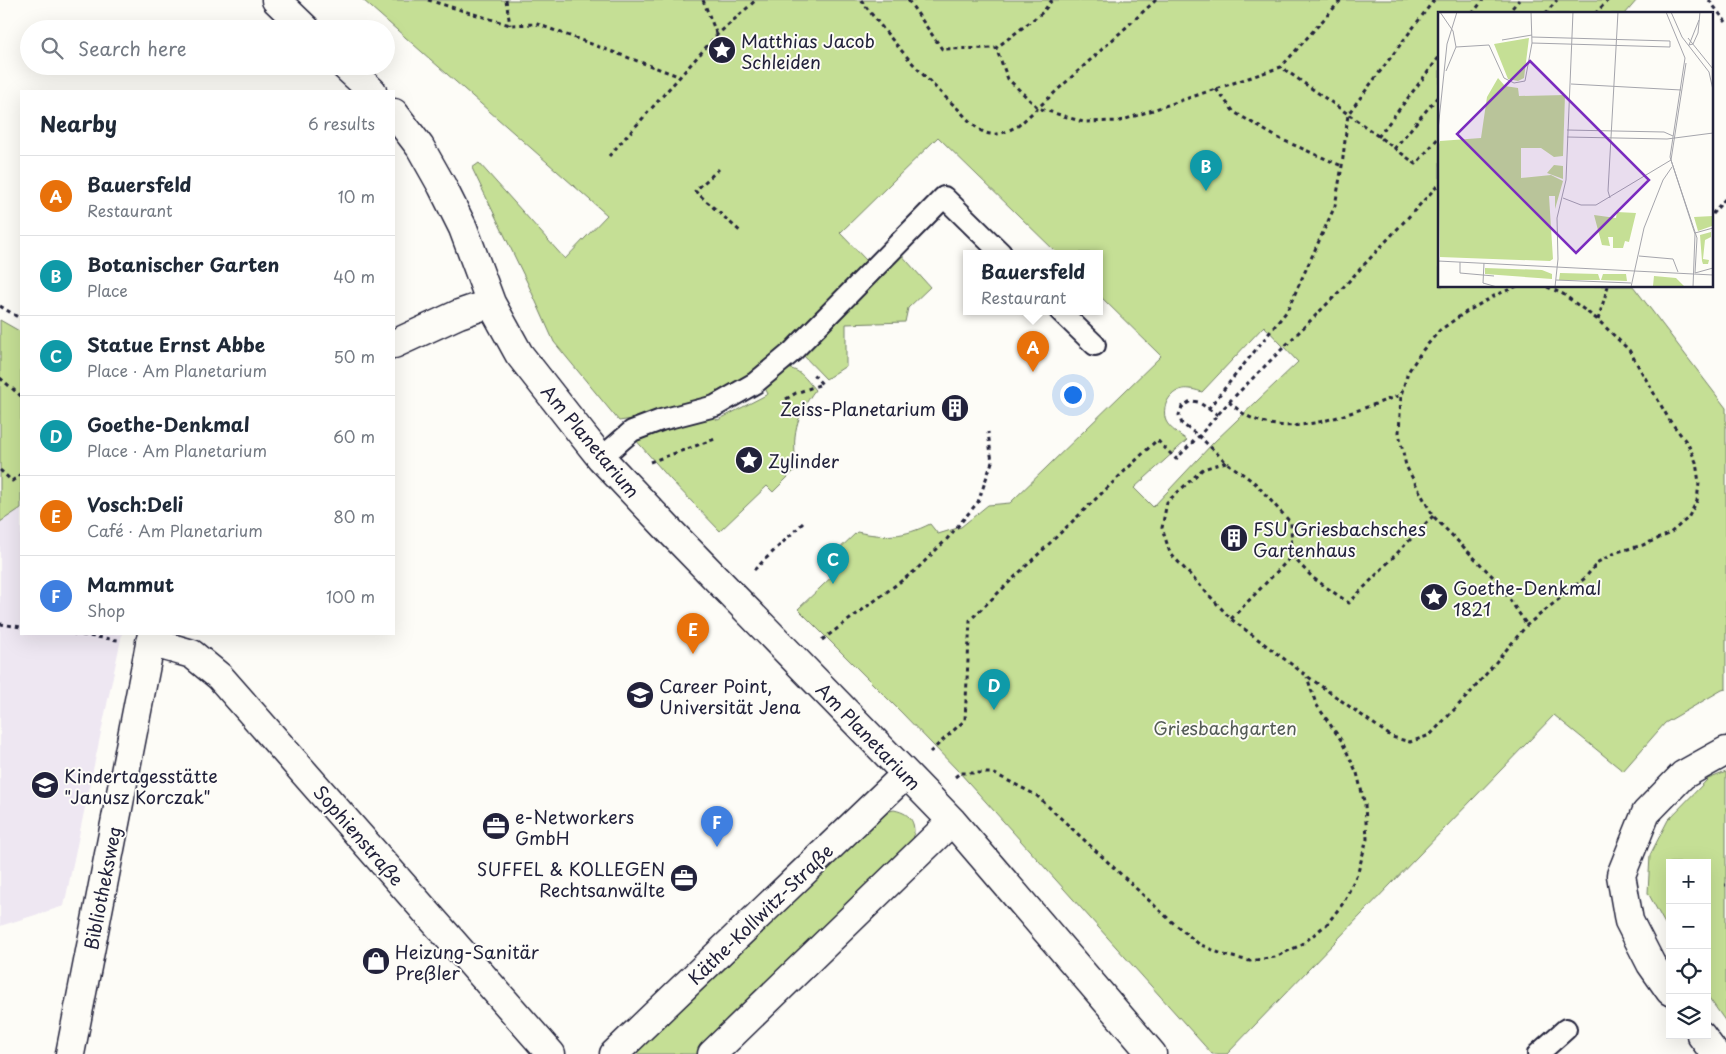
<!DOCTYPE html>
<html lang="en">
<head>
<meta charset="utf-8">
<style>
  :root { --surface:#fff; --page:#f6f6f7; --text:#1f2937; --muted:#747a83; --line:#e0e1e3; --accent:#22223b }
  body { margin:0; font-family:"Playpen Sans",sans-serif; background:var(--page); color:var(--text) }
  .controls { position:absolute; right:15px; bottom:15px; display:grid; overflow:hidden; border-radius:0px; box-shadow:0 5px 20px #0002 }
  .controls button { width:45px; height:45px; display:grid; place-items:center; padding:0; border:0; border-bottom:1px solid var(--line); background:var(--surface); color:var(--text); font:25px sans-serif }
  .you { position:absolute; left:1072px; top:394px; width:18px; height:18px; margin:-12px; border:4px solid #fff; border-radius:50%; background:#1a73e8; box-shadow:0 0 0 8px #1a73e833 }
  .badge { display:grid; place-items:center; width:32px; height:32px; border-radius:50%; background:var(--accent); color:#fff; font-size:16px; font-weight:700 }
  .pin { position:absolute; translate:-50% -41px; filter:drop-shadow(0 1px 2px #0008) }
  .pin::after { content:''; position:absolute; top:26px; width:18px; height:15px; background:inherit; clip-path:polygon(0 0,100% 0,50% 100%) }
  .popup { position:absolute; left:963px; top:250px; width:140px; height:65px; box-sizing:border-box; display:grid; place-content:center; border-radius:0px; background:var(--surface); filter:drop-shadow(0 1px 4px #0005); font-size:16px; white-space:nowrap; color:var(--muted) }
  .popup b { font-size:19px; color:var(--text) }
  .popup::after { content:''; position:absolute; left:50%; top:100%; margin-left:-10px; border:10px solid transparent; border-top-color:var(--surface) }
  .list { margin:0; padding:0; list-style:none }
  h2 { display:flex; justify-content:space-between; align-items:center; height:65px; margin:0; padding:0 20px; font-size:21px }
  h2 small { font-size:16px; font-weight:400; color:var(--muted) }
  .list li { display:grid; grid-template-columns:32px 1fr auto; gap:15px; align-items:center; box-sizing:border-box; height:80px; padding:0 20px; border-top:1px solid var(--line) }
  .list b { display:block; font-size:19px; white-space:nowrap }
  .list p { margin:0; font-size:16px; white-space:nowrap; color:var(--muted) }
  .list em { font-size:16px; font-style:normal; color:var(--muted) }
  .icon { flex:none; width:28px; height:28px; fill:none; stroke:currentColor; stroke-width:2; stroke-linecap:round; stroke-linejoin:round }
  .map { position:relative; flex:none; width:1726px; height:1054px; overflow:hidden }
  .search { position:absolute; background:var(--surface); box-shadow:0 5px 20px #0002; left:20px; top:20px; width:375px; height:55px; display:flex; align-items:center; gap:12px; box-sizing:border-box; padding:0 18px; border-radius:28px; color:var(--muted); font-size:19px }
  .panel { position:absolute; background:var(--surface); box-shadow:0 5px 20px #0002; left:20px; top:90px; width:375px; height:545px; border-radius:0px }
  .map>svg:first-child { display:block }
  .built { fill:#eee7f2 }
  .green { fill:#c5df95; stroke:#748068; fill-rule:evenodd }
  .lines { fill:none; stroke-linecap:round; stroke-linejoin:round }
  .service-casing { stroke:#22223b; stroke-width:24 }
  .minor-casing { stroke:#22223b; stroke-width:31 }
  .path { stroke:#22223b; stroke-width:3; stroke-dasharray:4 4; stroke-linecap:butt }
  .service { stroke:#fdfcf7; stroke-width:20 }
  .minor { stroke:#fdfcf7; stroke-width:28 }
  .labels { text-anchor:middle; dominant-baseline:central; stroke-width:4; stroke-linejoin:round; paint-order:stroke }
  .poi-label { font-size:18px; fill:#22223b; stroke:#fdfcf7; text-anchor:start }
  .street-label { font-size:18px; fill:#22223b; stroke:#fdfcf7 }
  .park-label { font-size:18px; fill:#535b56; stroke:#fdfcf7 }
  .inset-road { fill:none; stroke:#a5a5ac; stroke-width:1 }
  .view { fill:#7b2cbf; fill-opacity:0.15; stroke:#7b2cbf; stroke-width:2.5 }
  .inset-edge { fill:none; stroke:#22223b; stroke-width:2.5 }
</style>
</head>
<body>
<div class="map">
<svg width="1726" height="1054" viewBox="0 0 1726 1054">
  <rect width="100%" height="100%" fill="#fdfcf7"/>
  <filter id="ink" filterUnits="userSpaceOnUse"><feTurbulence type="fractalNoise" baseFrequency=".02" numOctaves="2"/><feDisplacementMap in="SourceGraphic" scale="10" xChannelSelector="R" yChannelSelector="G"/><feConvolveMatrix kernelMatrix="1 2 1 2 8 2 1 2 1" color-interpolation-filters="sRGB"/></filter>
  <g filter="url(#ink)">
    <path class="built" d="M21,508v126h101l-58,272 -64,20v-404z"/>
    <path class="green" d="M363,0h1274l-12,14h-185v272h193l93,122v281l-4,1 -57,33 -42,48 -69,-56 -327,339h-15l-252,-281 -58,-60 -104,-104 45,-43 -10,-11 24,-23c28,6 47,5 73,-8l8,10 23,-7 27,-22 22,-2 151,-147 -62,-61v-42h-42l-119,-116 -98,96 27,28 -80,81 -44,41 -43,20 -47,13 -34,5 -65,-79 -26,-58 -56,-116 7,-5 86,96 42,-44zM1264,326l34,36 -84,80 -61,65 -19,-19 53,-48c-7,-5 -17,-11 -21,-19 -5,-14 3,-29 17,-32 6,-1 13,1 19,3z
      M900,253l30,34 -22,21 -3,14 -59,2v42l-20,13 -26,-27z
      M0,320l21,12v176l-21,14z
      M783,368c17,0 22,10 32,22 -19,26 -24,46 -18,78l-24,24 -6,-6 -47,45 -50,-52 -36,-41 40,-10 35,-13 9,5 50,-26 -3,-6z
      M1726,772v250l-19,-27v-132h-37v70l-22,-40 2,-38 18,-35 40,-41z
      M894,810c19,4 22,14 19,32l-215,212h-67l251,-241z"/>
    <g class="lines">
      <defs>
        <path id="service" d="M1060,311l35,34
          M601,458l31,-27 29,-11 54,-14 40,-23 37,-31 152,-155 57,56
          M1538,1054l28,-25"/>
        <path id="minor" d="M276,0l30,29
          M345,66l27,25
          M394,113l26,34 22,39 21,42 28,75 28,51 62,79 20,25 69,73 282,290 200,233
          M394,344l65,-30 32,-11
          M150,642l42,12 28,23 331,377
          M1670,991l-19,-27 -22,-43 -8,-46 25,-62 37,-38 43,-24
          M1701,1035l14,19
          M70,1054l82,-420
          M614,1054l292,-280
          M712,1054l240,-233"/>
      </defs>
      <use href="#service" class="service-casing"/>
      <use href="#minor" class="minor-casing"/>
      <path class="path" d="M428,0l82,25 27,-1 144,53
        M506,0l4,25
        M703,0l14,35
        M861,0c29,39 60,75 96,108 8,8 18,21 29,25 12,4 21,-2 32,-7l138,-126
        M908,0l34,49 54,-1
        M1052,0l-9,12 -47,36 12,31 30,29 45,14 37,-1 161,-54 60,-67
        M1434,0l-86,114 68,50 24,-28
        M1709,0l17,22
        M1472,14l11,-14
        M1507,14l12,-14
        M1545,14l12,-14
        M1595,14l13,-14
        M1216,89l18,23 44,26 64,28
        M1378,137l62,-81
        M1394,149l46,-55
        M609,156l108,-121 39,-35
        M719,169l-24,22 47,42
        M1712,214l14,-16
        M1517,286l-23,10 -28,16 -26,18 -18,21 -14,21 -7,23 -2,38 7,33 27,50 64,65 30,44
        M0,306l21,13
        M1598,320l10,-34
        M0,378l21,18
        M786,399l10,-6 26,-9 -9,-10
        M1229,402c7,6 16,14 25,17 45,20 103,-10 147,-24
        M1208,409l79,-98 48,-105 7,-40 6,-52 -67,-47
        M1218,415l-20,-13 -5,-1 -4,1 -7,5 -3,8 3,9 17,12 27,26 29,21 36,40 1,33 21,22 36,25 84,-87
        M650,462l65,-23
        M1226,462l-23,7 -36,33 -5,26 8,25 61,66 76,57 85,61 18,5 20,-7 41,-43 56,-67 58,-47 13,-16 19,-10 26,-7 26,-11 19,-16 9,-17 2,-18 -3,-21 -8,-18 -18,-23 -41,-71 -31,-30 -35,-26 -18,-8
        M0,470l12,11 9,-7
        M754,570l49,-47
        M1231,619l61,-63
        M0,624l21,3
        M74,634l44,6
        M822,640l94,-70 31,-31 31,-37 14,-40 -4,-30
        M930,752l35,-32 5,-100 187,-180 19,19 23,-23 30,-34 107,-107 104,-112
        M955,777l5,-4h33l43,22 135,126 28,23 25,11 26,6 25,-4 26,-12 26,-21 17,-22 14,-30 9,-33 -2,-34 -8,-32 -16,-33 -25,-36 -9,-27
        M1725,885h1"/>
      <use href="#service" class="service"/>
      <use href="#minor" class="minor"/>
    </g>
  </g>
  <defs>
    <symbol id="sight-disc" viewBox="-11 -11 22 22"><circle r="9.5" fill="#22223b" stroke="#fdfcf7"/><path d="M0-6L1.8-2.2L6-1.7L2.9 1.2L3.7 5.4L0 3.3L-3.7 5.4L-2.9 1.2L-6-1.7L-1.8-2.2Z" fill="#fff"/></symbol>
    <symbol id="building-disc" viewBox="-11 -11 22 22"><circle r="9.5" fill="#22223b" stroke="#fdfcf7"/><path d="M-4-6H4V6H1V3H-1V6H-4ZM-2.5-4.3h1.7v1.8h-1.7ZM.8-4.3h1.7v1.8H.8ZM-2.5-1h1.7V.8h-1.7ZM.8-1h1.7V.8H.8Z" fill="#fff"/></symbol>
    <symbol id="university-disc" viewBox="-11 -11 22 22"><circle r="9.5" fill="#22223b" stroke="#fdfcf7"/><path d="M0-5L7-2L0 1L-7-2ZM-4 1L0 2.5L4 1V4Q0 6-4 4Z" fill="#fff"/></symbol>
    <symbol id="school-disc" viewBox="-11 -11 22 22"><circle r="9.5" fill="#22223b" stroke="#fdfcf7"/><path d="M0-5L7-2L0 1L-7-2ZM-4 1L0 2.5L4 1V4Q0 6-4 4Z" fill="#fff"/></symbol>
    <symbol id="office-disc" viewBox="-11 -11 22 22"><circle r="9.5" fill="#22223b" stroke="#fdfcf7"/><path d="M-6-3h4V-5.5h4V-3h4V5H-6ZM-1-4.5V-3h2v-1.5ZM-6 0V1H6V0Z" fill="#fff"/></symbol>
    <symbol id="shop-disc" viewBox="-11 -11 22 22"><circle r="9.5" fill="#22223b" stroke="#fdfcf7"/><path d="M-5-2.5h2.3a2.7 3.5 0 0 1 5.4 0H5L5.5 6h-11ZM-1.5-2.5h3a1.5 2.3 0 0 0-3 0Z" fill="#fff"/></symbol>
  </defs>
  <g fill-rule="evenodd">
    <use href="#sight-disc" x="706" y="34" width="32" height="32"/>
    <use href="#building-disc" x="939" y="392" width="32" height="32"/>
    <use href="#sight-disc" x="733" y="444" width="32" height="32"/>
    <use href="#building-disc" x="1218" y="522" width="32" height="32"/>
    <use href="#sight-disc" x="1418" y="581" width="32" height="32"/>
    <use href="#university-disc" x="624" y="679" width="32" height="32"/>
    <use href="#school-disc" x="29" y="769" width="32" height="32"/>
    <use href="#office-disc" x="480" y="810" width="32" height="32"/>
    <use href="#office-disc" x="668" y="862" width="32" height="32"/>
    <use href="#shop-disc" x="360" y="945" width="32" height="32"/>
  </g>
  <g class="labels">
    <g class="poi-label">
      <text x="741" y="40">Matthias Jacob<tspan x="741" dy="21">Schleiden</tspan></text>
      <text x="936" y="408" text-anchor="end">Zeiss-Planetarium</text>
      <text x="768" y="460">Zylinder</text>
      <text x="1253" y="528">FSU Griesbachsches<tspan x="1253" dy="21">Gartenhaus</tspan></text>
      <text x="1453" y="587">Goethe-Denkmal<tspan x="1453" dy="21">1821</tspan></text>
      <text x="659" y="685">Career Point,<tspan x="659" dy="21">Universität Jena</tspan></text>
      <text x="64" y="775">Kindertagesstätte<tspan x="64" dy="21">"Janusz Korczak"</tspan></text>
      <text x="515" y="816">e-Networkers<tspan x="515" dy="21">GmbH</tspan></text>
      <text x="665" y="868" text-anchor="end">SUFFEL &amp; KOLLEGEN<tspan x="665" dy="21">Rechtsanwälte</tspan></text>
      <text x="395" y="951">Heizung-Sanitär<tspan x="395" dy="21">Preßler</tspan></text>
    </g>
    <g class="street-label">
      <text transform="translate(591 441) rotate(50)">Am Planetarium</text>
      <text transform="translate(869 736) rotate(46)">Am Planetarium</text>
      <text transform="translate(359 835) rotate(49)">Sophienstraße</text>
      <text transform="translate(102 888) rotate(-79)">Bibliotheksweg</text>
      <text transform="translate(760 914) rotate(-44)">Käthe-Kollwitz-Straße</text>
    </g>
    <g class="park-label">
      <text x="1225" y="727">Griesbachgarten</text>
    </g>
  </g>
  <g transform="translate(1438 12)">
    <rect width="275" height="275" fill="#fdfcf7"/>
    <path d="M91,26l-5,40 -6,3 -10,-2 -14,-35zM60,66l7,8 13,2 1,8 46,-1 -2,61 -9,1 -13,-9h-20v30l30,-3 12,6 -8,28v-13h-6l4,63 -3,2 -110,-4 -2,-109 2,-7 41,-3 6,-41zM116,153l9,1v13l-16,-6zM179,200l19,1 -7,29 -4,-1 -2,7h-10v-11h-5l2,9 -8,-1 -8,-30 22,3zM275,204l-1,10 -14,5 -4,-14zM273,220v5l-6,3 -2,19 6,1 -1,4h-5l-1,-3 -2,-26zM47,256l57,2 10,4v5l-67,-5zM122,261l38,1 2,6h-41zM165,262h23l1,7 -26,-1zM216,264l22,2 9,9 -32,-1z" fill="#c5df95"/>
    <path class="inset-road" d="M2,0l13,19M228,0l19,46 -15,99 25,77 -2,53M233,0l11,25 27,35 4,18M261,8l-10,25 4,-1 5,-11 2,-21M94,25l138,4v6l-138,-4M250,26l25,31M64,28l30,-5M18,35l33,-2 15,33 10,5 11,-2 7,-38 -1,-31M248,51l-15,97 26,78 -2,35M8,59l10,-24 -3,-16M133,72l110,6M275,90v16M0,118l9,-86 10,-32M129,118l97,2 9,4M129,125l100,2 46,-6M125,186l18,7h15l75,-45M172,186l-2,-7 10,-179M257,221l18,-5M201,244l34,3 5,13M0,249l275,14M22,250v11l34,3M46,251l-1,20 14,4M257,261l18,-5M118,268l75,3M117,275l3,-28 -1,-41 9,-38 7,-168M193,275l13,-59 19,-48 9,-13"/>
    <path class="view" d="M92,49l119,119 -73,73 -119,-119z"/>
    <rect width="275" height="275" class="inset-edge"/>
  </g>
</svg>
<div class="controls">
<button>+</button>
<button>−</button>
<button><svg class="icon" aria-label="locate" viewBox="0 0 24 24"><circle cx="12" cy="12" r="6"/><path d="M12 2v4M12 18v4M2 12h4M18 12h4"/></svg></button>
<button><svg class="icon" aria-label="layers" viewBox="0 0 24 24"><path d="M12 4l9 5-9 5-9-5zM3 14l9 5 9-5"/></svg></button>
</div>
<div class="you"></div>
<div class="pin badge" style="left:1033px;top:372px;background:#e8710a">A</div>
<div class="popup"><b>Bauersfeld</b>Restaurant</div>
<div class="pin badge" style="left:1206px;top:191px;background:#0f9aa8">B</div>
<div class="pin badge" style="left:833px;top:584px;background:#0f9aa8">C</div>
<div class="pin badge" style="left:994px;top:710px;background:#0f9aa8">D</div>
<div class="pin badge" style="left:693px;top:654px;background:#e8710a">E</div>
<div class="pin badge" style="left:717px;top:847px;background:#3f7fe0">F</div>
<div class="search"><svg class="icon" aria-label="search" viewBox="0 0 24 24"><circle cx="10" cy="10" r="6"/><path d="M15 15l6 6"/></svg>Search here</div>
<section class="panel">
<h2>Nearby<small>6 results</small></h2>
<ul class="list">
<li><span class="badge" style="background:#e8710a">A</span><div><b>Bauersfeld</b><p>Restaurant</p></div><em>10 m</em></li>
<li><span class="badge" style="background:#0f9aa8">B</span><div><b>Botanischer Garten</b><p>Place</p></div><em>40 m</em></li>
<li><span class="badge" style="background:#0f9aa8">C</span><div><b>Statue Ernst Abbe</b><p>Place · Am Planetarium</p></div><em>50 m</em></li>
<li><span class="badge" style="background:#0f9aa8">D</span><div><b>Goethe-Denkmal</b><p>Place · Am Planetarium</p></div><em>60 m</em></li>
<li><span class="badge" style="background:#e8710a">E</span><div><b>Vosch:Deli</b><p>Café · Am Planetarium</p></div><em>80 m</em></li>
<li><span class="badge" style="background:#3f7fe0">F</span><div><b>Mammut</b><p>Shop</p></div><em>100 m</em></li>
</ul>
</section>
</div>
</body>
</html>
